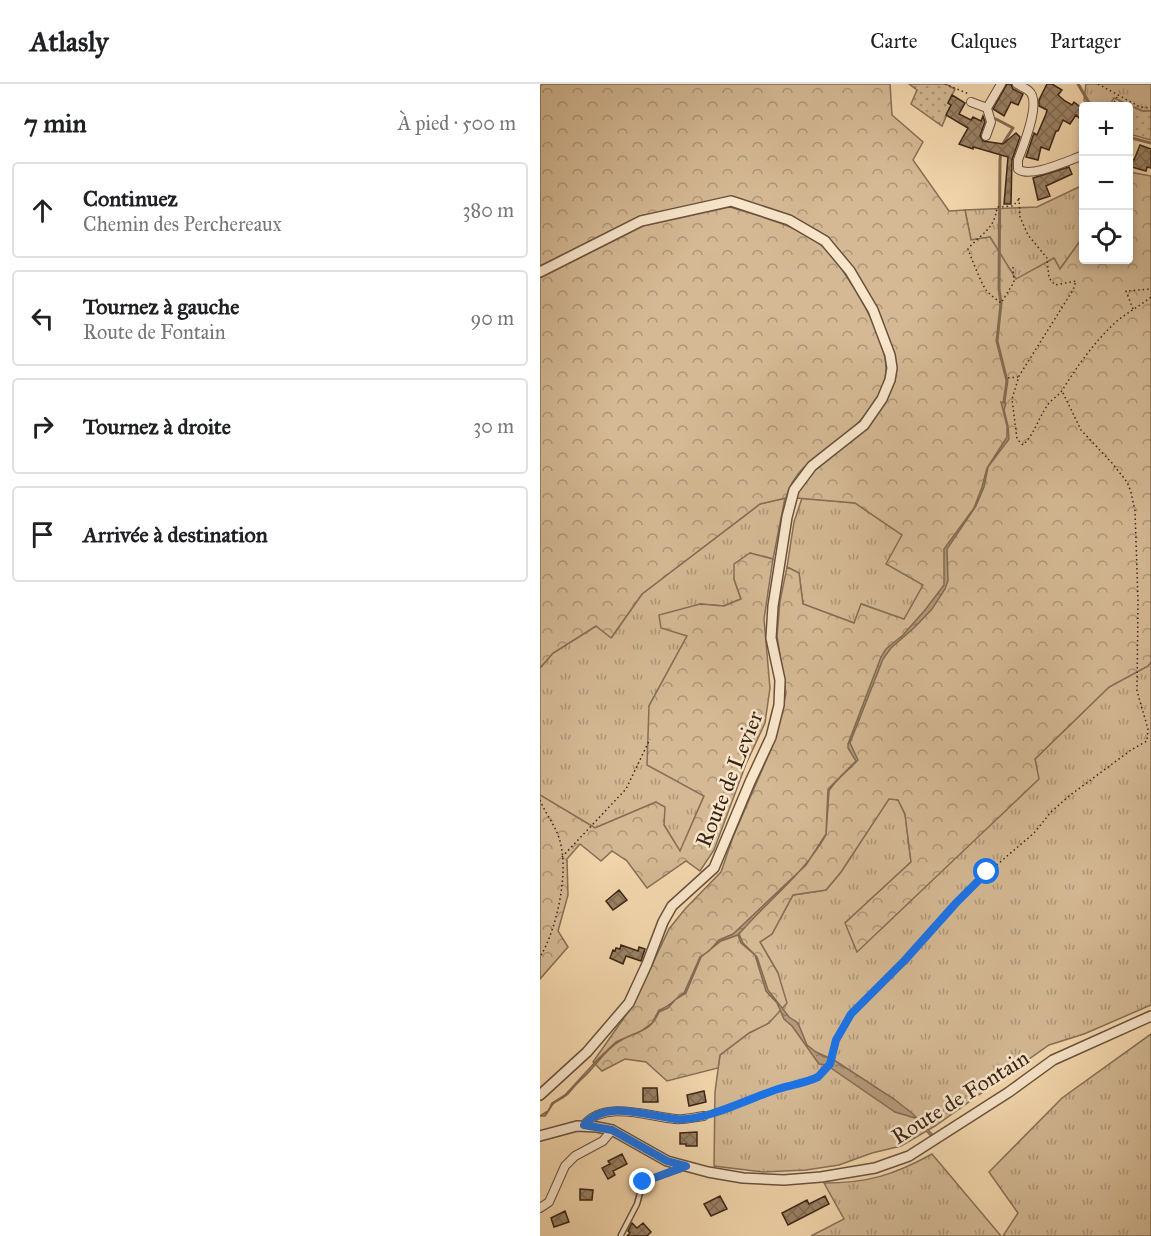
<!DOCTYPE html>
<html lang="fr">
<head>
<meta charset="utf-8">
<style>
  :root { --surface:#fff; --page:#f2f2f2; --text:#202124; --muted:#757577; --line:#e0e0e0 }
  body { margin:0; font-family:"IM FELL Great Primer",serif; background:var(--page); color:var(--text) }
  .controls { position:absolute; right:18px; top:18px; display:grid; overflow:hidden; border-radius:6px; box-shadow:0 3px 9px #0003 }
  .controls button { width:54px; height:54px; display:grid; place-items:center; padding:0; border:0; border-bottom:2px solid var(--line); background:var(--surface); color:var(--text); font:30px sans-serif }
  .stop { position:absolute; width:18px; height:18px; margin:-14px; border:4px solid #1a73e8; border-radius:50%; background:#fff }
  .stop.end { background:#1a73e8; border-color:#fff; box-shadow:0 2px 6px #0008 }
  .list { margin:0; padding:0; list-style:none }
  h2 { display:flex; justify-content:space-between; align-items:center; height:78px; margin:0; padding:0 24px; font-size:26px }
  h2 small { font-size:20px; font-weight:400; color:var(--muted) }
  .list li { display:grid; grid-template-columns:39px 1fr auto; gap:18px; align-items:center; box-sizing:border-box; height:96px; margin:0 12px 12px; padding:0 12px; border:2px solid var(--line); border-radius:6px }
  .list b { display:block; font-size:22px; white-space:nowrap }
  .list p { margin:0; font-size:20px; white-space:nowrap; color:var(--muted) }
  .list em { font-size:20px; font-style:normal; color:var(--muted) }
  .icon { flex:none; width:33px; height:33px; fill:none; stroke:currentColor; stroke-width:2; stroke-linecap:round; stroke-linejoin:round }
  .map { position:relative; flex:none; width:611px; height:1152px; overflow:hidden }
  header { display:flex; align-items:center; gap:36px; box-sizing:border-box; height:84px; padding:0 30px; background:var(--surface); border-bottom:2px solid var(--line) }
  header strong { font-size:28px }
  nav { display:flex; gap:33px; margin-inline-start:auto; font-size:21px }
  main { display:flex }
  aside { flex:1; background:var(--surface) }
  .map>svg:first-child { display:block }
  .grass { fill:url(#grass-tufts); stroke:#866f56; stroke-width:1.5 }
  .forest { fill:url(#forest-crowns); stroke:#866f56; stroke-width:1.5 }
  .garden { fill:url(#garden-dots); stroke:#866f56; stroke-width:1.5 }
  .water { fill:url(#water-ripples); stroke:#836b52; stroke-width:1.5 }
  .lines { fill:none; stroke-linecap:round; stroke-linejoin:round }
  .stream { stroke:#836b52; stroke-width:3 }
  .building { fill:url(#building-cross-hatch); stroke:#392517; stroke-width:1.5 }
  .service-casing { stroke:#68523c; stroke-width:7 }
  .minor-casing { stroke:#68523c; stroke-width:10 }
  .tertiary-casing { stroke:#68523c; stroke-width:12 }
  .path { stroke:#392517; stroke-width:1.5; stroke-dasharray:1.5 3; stroke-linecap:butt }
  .service { stroke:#f8e5ca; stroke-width:4 }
  .minor { stroke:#f8e5ca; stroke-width:8 }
  .tertiary { stroke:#f8e5ca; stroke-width:9 }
  .route { stroke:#1a73e8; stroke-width:8 }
  .labels { text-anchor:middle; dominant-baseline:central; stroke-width:5; stroke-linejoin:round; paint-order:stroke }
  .street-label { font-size:22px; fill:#392517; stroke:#f8e5ca }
</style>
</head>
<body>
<header>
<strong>Atlasly</strong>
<nav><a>Carte</a><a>Calques</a><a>Partager</a></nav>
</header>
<main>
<aside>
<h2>7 min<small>À pied · 500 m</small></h2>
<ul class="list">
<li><svg class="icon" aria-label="ahead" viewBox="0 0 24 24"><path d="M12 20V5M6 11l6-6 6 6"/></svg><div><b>Continuez</b><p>Chemin des Perchereaux</p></div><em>380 m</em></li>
<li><svg class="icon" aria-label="left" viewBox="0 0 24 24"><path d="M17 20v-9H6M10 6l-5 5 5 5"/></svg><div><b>Tournez à gauche</b><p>Route de Fontain</p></div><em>90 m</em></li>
<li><svg class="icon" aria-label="right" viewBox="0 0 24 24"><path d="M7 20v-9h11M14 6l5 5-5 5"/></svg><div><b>Tournez à droite</b></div><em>30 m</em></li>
<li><svg class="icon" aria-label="arrive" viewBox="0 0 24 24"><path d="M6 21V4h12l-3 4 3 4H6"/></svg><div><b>Arrivée à destination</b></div></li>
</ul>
</aside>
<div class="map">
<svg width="611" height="1152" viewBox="0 0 611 1152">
  <defs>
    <pattern id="grass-tufts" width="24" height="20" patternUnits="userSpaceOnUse" patternTransform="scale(1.5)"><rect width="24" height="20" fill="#d4b994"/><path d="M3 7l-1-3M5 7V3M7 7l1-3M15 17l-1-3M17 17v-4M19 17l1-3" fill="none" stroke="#ad9678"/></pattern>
    <pattern id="forest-crowns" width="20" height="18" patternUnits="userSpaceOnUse" patternTransform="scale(1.5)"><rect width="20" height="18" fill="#d4b994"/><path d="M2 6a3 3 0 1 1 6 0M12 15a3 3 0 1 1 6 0" fill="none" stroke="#ad9678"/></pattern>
    <pattern id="garden-dots" width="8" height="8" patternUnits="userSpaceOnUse" patternTransform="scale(1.5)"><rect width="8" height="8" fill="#d4b994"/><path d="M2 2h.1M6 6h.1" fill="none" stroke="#ad9678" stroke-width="1.8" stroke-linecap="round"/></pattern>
    <pattern id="water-ripples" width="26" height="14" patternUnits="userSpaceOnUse" patternTransform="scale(1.5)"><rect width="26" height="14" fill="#b49a7a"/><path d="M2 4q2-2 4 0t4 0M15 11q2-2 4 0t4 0" fill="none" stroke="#937d63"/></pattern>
    <pattern id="building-cross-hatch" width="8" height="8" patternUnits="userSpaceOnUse" patternTransform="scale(1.5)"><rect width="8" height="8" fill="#9a8265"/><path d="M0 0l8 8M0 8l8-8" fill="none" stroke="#7f6a52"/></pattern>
  </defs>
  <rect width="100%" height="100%" fill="#f4d7ad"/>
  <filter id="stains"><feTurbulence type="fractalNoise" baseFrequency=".00333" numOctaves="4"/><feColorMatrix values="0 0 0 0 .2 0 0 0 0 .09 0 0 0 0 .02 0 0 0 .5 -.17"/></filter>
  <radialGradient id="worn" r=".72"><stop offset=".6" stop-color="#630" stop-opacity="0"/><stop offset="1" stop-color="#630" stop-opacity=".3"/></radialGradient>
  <path class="grass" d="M546,0h65v27h-9l-28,-13 -5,8h-21l-4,-6z
    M543,101v52l-23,32 -6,-11 -38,22 -26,-43 -19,3 -6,-30 72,-3z
    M245,414l-12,61 -23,-6 -16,26 7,20 -17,7 -24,-2 -13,32 -38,70 55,90 -24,56 -16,-27 -8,-23 -61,26 -55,-33v-127l13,-15 43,-27 16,11 30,-43 118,-90z
    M262,414l53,5 47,32 22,50 -20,35 -42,-16 -8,19 -51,-19 -4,-31 -12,-6 7,-45z
    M611,578v343l-67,29 -35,11 -114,81 -34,20 -29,7 -33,12 -33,5 -43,2 -49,-6 1,-74 5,-37 29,-22 20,-10 9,-50 -18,-31 12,-8 21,-39 33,-5 15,-18 48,-74 9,2 7,14 6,48 -66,61 193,-144 -3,-20 74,-72 39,-21z
    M611,950v202h-148l15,-23 -29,-41 73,-74z
    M392,1070l69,82h-190l33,-17 -20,-36c44,0 70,-8 108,-29z"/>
  <path class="forest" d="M3,0h347l2,31 31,27 -10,18 36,51 16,-1 6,30 19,-3 26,42 38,-21 6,11 23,-32 1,23h44l1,-88 22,4v486l-3,4 -39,21 -74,72 4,20 -182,173 -12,-29 66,-61 -6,-48 -7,-14 -9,-1 -48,73 -15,18 -33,5 -21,39 -12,8 18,31 9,30 -18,20 -20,10 -29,22 -2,13 -51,13 -21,-19 -21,-3 -23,12 -9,-9 40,-57 36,-76 16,-20 36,-37 12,-35 42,-97 11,-47 -9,-57 3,-35 7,-34 12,6 4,31 51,19 7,-19 43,15 19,-34 -37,-21 16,-29 -47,-32 -59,-5 2,-7 17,-21 52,-42 19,-26 9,-21 1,-13 -2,-14 -17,-46 -23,-40 -26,-31 -37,-21 -60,-19 -91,19 -100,50v-180z
    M190,123c28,9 70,19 92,39 24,22 71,99 63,132 -3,15 -15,32 -25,43 -24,26 -65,40 -74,77l-26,6 -118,90 -31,44 -15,-12 -43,27 -13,15v-390l103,-52z
    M210,469l23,6 -9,60 6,69 -5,35 -19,41 -32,86 -14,21 -14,-10 -39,27 -20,-27 -15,-10 -11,10 -21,-17 -13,15 1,36 -10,36 10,16 -28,32v-184l55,33 61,-26 9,5 -1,18 16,26 24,-55 -57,-31 2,-59 38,-70 -26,-8 -2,-13 41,-11 24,2 17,-7 -7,-20v-15z"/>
  <path class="garden" d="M369,0h37l9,5 -7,14 3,2 -9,21 -31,-22 6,-14z
    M580,17l22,10h9v29l-22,-6 -1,-28h-11z"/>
  <path class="water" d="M461,318l5,1 -2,7 4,16 1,13 -21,28 -4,20 -8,19 -29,43 1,32 -3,8 -13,20 -17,18 -24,21 -8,11 -33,84 8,17c-9,10 -23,20 -29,31l-3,44c-22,39 -58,65 -87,99l4,9 14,14 11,33 21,27 9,6 9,22 9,7 13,6 -3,7 -7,-1 -27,-38 -8,-7 -7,-16 -11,-12 -11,-36 -14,-12 -3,-8 -17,6 -20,16 -15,36 -10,6 -8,9 -9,4c-9,21 -21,18 -39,29 -15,8 -24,25 -36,36 -6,5 -11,11 -16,17 -4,4 -11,6 -15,10 -3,4 -5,8 -8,12h-5l8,-5 4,-8 13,-8 33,-36 18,-17 25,-11 11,-8 7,-13c9,-2 17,-12 25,-17l16,-36 9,-6 10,-11 14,-6 73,-69 20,-31 2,-45 28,-28 -8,-13v-4l33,-87 5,-8 17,-14 22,-25 19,-25v-36l30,-41 8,-21 5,-19 20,-31v-11z
    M294,976l60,39 19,15 22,23 -5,-2 -15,-17 -20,-6 -64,-44z"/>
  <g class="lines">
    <path class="stream" d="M538,0l13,22
      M456,35l17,9 -11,17 -2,15 -1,129 2,14 -4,38 10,40 -3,21
      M588,53l23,6"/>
  </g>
  <path class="building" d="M467,0h4l2,5 10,5 -5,11 -7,-3 -7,14 -11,-7z
    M507,0h5l10,6 -4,5 7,6 7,4 2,-3 9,7v13l-7,-7 -6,9 -7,-4 -5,11h-2l-7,19 -8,-3 -3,13 -12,-3 8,-24 3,2 9,-21 1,-4 -8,-4v-6z
    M412,11l13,8 -6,11 12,6 2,-3 8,4 2,-5 2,6 -5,14 3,5 20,3 13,-11 4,4 -8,23 -1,44h-7l4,-47 -31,-9 -4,-1v2l-14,-5 9,-16 -22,-13 5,-10 -3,-2z
    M600,61l11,4v19l-4,-1 -1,4 -18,-5v-7l6,1z
    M529,83l3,7 -26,12 4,10 -12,4 -5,-22z
    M79,806l8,10 -14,10 -7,-9z
    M81,861l17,6 1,-4 6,2 -4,12 -15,-5 -3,8 -13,-6 3,-8 2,1 1,-3 4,1z
    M103,1004h14l1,14h-15z
    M164,1007l2,11 -17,4 -2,-11z
    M157,1048v14h-11v-2h-6v-11z
    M82,1070l5,10 -14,7 2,4 -7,4 -6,-11 8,-4 -2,-3z
    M40,1105l13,1 -1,10h-12z
    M180,1112l7,13 -16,7 -7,-12z
    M285,1112l4,8 -41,21 -6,-12 25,-13 2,4z
    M25,1127l4,11 -15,5 -3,-9z
    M92,1139l5,5 6,-5 8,9 -4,4h-20l3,-3 -2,-2z"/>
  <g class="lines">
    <defs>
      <path id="service" d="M81,1151l16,-31 6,-22 40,-14"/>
      <path id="minor" d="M477,0c3,2 9,4 12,7 13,11 -6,55 -11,69v9c12,10 51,-9 66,-14
        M431,18l16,6
        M446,52l5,-14 -4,-14 14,-24
        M44,1041c21,-25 63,-9 91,-6 9,1 20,-2 29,-3
        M0,1124l9,-6 16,-36 10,-10 28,-15 9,-11"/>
      <path id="tertiary" d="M0,188l101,-51 90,-20 58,19 36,21 25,30 23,39 17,45 2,13 -2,12 -8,19 -18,26 -52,41 -18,24 -7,27 -14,89 -2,32 9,42 -1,25 -8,32 -21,45 -36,86 -42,38 -9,16 -16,42 -18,39 -42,49 -47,43
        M0,1052l37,-10 20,1 15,3 55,31 41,11 35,6 41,2 37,-3 54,-9 34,-12 100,-64 44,-32 98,-44"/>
    </defs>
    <use href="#service" class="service-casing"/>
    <use href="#minor" class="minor-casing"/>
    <use href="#tertiary" class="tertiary-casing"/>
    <path class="path" d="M405,0l24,10
      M558,0l42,23 11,1
      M572,22l5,-9
      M479,114l1,19 8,18 19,23 2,20 6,7 21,-4 -3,9 -54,86 -7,23 5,40 6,6c12,-12 15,-26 24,-39 4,-7 12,-10 16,-17 15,-24 32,-48 54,-68 11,-9 23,-15 34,-24
      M473,183l1,15 -13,21c-5,-4 -11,-8 -15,-13 -4,-5 -16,-35 -18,-41 14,-17 26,-18 29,-42l16,-1 6,-7
      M593,225l-7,-18 25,-2
      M468,294l10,-1
      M0,716c5,13 15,25 19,38 11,32 -2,91 -19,119
      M22,773l64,-68 24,-50
      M173,1028l67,-23 28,-8 18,-11 4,-6 6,-24 15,-26 54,-54 66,-73 63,-54 17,-21 18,-16 62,-46 16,-9 1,-12 -11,-38 1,-90 -3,-90 -4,-19 -4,-10 -15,-19 -31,-33 -19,-39"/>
    <use href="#service" class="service"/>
    <use href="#minor" class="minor"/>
    <use href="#tertiary" class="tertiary"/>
  </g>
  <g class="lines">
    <path class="route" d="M103,1098l43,-16 -19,-5 -55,-31 -28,-5c22,-26 63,-9 92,-6 28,3 74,-21 102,-30 13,-4 27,-6 40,-12l12,-13 6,-24 15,-26 54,-54 51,-57 31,-31"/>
  </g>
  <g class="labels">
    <g class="street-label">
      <text transform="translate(189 695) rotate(-68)">Route de Levier</text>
      <text transform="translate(420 1013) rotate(-32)">Route de Fontain</text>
    </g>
  </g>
  <rect width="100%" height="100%" filter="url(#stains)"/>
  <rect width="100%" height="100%" fill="url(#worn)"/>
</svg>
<div class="controls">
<button>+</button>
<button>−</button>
<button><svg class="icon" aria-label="locate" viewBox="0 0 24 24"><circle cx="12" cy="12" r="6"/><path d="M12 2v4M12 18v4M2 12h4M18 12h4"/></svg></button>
</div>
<div class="stop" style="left:447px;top:788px"></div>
<div class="stop end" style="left:103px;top:1098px"></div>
</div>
</main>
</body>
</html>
